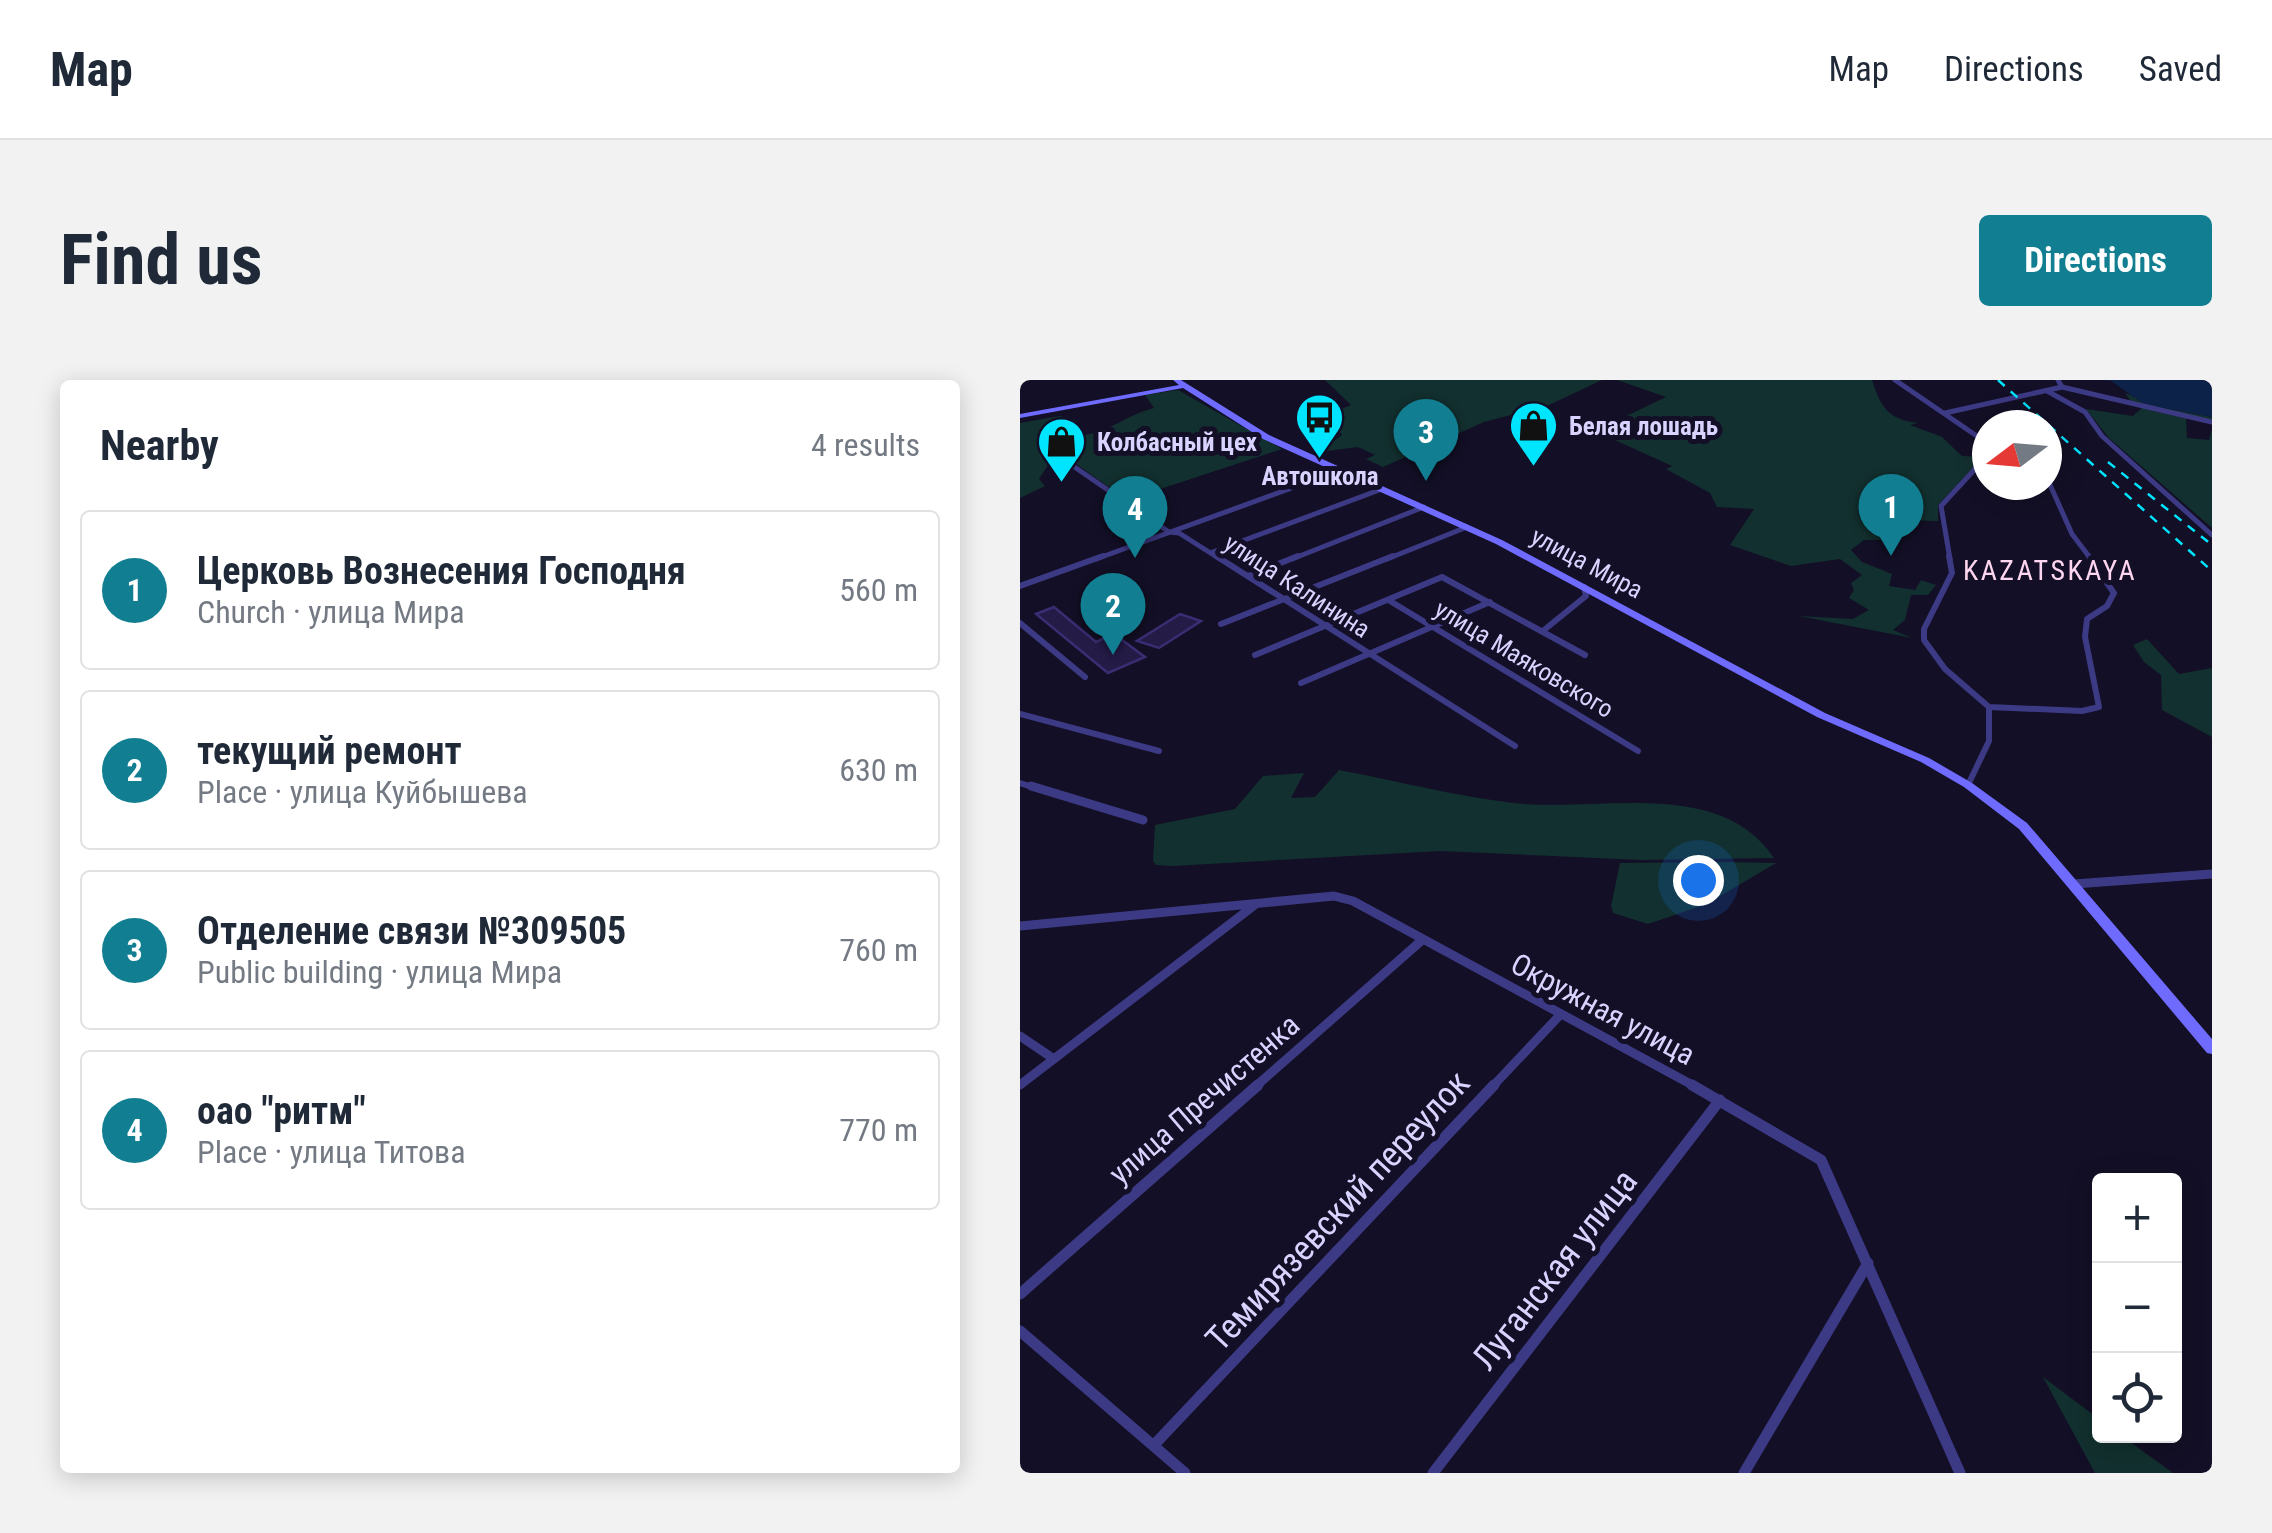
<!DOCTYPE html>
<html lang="en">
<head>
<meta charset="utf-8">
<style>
  :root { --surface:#fff; --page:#f2f2f3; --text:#1f2937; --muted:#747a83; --line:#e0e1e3; --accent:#117e91 }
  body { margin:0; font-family:"Roboto Condensed",sans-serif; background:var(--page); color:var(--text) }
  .controls { position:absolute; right:30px; bottom:30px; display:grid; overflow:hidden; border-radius:10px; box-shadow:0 5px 25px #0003 }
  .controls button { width:90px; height:90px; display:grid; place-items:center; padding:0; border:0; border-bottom:2px solid var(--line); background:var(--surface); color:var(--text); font:50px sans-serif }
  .compass { position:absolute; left:952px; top:30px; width:90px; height:90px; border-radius:50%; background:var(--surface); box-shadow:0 5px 25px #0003; rotate:254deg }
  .you { position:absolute; left:678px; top:500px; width:35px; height:35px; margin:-25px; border:8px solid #fff; border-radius:50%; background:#1a73e8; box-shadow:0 0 0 15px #1a73e833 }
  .badge { display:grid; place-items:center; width:65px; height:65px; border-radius:50%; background:var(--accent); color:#fff; font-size:32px; font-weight:700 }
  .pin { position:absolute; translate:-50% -82px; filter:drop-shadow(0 2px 5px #0008) }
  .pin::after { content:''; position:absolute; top:52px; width:35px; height:30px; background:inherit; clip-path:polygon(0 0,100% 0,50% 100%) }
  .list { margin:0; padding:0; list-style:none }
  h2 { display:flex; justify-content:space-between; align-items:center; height:130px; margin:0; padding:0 40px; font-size:42px }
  h2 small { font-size:32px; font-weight:400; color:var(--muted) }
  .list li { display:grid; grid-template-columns:65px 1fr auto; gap:30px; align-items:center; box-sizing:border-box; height:160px; margin:0 20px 20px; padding:0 20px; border:2px solid var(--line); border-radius:10px }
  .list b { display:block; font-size:38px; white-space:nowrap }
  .list p { margin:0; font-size:32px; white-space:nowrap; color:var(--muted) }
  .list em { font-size:32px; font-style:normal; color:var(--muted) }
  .icon { flex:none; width:55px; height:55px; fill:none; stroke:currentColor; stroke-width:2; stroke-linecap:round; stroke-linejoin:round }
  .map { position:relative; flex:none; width:1192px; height:1093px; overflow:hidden; border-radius:10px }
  header { display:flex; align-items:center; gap:60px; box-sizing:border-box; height:140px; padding:0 50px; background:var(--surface); border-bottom:2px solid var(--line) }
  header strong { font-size:48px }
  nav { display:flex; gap:55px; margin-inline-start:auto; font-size:35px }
  .intro { display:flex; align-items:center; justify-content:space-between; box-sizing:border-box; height:240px; padding:0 60px }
  h1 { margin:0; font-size:70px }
  .button { padding:25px 45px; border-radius:10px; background:var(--accent); color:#fff; font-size:35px; font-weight:700 }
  main { display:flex; gap:60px; padding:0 60px }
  aside { flex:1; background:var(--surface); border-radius:10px; box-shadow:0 5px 25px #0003 }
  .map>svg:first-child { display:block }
  .green { fill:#12302f }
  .water { fill:#0c2248 }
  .building { fill:#241b47; stroke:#3b2d73; stroke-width:2.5 }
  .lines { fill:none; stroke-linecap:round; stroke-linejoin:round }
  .street-far3 { stroke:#3d3a85; stroke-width:5 }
  .street-far2 { stroke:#3d3a85; stroke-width:6 }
  .street-far1 { stroke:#3d3a85; stroke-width:9 }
  .street { stroke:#3d3a85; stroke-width:11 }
  .secondary { fill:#6f6bff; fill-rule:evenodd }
  .rail { stroke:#00e5ff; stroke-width:2.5; stroke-dasharray:9 8; stroke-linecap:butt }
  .labels { text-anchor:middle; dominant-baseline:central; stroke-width:10; stroke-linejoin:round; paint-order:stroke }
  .far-poi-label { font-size:25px; font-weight:bold; fill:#d9d4ff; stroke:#130f26; text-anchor:start }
  .far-street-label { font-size:25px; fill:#d9d4ff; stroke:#130f26 }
  .far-neighbourhood-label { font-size:28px; letter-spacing:2.5px; fill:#ffd6f0; stroke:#130f26 }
  .street-label { font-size:30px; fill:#d9d4ff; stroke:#130f26 }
  .near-street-label { font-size:35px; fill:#d9d4ff; stroke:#130f26 }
</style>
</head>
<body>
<header>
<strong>Map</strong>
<nav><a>Map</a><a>Directions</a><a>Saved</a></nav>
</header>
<div class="intro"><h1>Find us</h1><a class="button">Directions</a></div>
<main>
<aside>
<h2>Nearby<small>4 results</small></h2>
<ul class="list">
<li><span class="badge">1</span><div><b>Церковь Вознесения Господня</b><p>Church · улица Мира</p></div><em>560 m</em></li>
<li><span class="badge">2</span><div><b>текущий ремонт</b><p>Place · улица Куйбышева</p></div><em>630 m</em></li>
<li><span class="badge">3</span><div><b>Отделение связи №309505</b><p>Public building · улица Мира</p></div><em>760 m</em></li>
<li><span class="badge">4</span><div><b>оао &quot;ритм&quot;</b><p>Place · улица Титова</p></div><em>770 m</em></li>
</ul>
</aside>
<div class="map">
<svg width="1192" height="1093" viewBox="0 0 1192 1093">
  <rect width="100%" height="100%" fill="#130f26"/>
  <path class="green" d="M305,0h277l-53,25 -65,17 -101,45 -17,-8 9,-4 -17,-8 -39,5 23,-17 -10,-15 4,-3 -7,-3 22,-9z
    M597,0h255c9,28 16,39 46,43l-8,2 32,12 20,19 21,1 -45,48v16l-48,-1 3,20h-29l-13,10 11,12 30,12 -3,12 26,4 6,-10 15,5 -8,10h-17l-6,25 -12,10 19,8 -113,-22 54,3 16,-9 -20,-12 5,-8 -3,-7 11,-8 -22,-16 -49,7 -61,-21 24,-36 -37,-2 -7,-14 -44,-24 6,-3 -77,-35 71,-34z
    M158,10l104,59 -155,51 -62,-44 12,-20c31,-2 48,-21 77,-28l-9,-13z
    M1105,13l35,14 52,10v4l-64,-11 38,8 1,20 22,2 3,-11v99l-103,-90 -23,-29 47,7 9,-8 -8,-2z
    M40,36l17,5 -38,58 6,7 -25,12v-75z
    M1127,259l32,35 33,-6v69l-50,-27 -1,-35 -17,-13 -11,-17z
    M319,390c58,11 116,26 175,33 83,10 205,-27 260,55l-133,2 -201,-9 -268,15 -16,-1 -3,-4 2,-36 80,-16 28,-33 41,-3 -13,25 24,-1z
    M708,482l48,1 -69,41 -59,20 -35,-11 -2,-7 9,-43z
    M1023,997l56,42 1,17h22l51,37h-78z"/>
  <path class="water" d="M1082,0h110v37l-68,-13 -33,-23z"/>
  <path class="building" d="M34,227l42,35 18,-8 31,23 -37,16 -72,-59z
    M160,234l21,7 -42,27 -22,-7z"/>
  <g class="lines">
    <path class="street-far3" d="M875,0l92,63
      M1042,7l150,35
      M1027,11l38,21 17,24 110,99
      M925,33l117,-26 -4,-7
      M40,77l109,75 10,1 41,26
      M1027,98l25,56 19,25
      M190,173l172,-64
      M76,179l240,-87
      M272,179l132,-52
      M367,179l80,-32
      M930,179l-9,-53 46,-50"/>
    <path class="street-far2" d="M196,176l299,190
      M929,176l3,17 -28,56v11l21,29 44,38v34l-21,44
      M228,196l50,-20
      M0,206l83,-30
      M370,221l248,150
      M0,243l65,54
      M201,244l172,-68
      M524,250l42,-34 -2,-9
      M235,275l187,-78 143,78
      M281,303l189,-81
      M969,327l93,4 17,-4 -14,-70 2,-18 20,-13 7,-13 -26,-37
      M0,334l139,37
      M0,403l19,6"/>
    <path class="street-far1" d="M11,406l112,34
      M1054,504l138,-10
      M0,546l314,-30 19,5 343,186
      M0,656l34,23
      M0,705l236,-181
      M235,707l166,-146
      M472,707l69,-73"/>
    <path class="street" d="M672,705l129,75 139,313
      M0,914l238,-209
      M0,951l165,142
      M134,1065l340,-360
      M413,1093l287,-373
      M724,1093l124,-210"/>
    <path class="secondary" d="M153,0h8l88,55 233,105 323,173 104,45 43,25 55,40 185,216v15l-5,-1 -188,-224 -55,-42 -43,-25 -104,-45 -321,-173 -233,-105 -80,-51 -163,30v-4l159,-29z"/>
    <path class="rail" d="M978,0l214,191
      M1088,82l104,83"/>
  </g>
  <defs>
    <symbol id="bus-pin" viewBox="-11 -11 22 30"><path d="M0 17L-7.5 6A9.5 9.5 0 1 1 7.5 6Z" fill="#00e5ff" stroke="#130f26"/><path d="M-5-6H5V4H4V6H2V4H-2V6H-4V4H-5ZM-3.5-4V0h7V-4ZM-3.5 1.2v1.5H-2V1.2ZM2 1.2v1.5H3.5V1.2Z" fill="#111"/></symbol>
    <symbol id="shop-pin" viewBox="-11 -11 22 30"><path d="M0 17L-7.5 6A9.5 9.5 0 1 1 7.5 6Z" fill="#00e5ff" stroke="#130f26"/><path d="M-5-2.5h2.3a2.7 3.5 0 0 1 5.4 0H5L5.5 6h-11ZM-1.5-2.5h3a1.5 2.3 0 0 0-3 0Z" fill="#111"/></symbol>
  </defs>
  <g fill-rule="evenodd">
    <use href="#bus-pin" x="272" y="10" width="55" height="75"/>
    <use href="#shop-pin" x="486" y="18" width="55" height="75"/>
    <use href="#shop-pin" x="14" y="34" width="55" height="75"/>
  </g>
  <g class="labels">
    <g class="far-poi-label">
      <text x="549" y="46">Белая лошадь</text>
      <text x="77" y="62">Колбасный цех</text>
      <text x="300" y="96" text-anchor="middle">Автошкола</text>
    </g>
    <g class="far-street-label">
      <text transform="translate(567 183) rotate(28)">улица Мира</text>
      <text transform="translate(277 206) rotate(33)">улица Калинина</text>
      <text transform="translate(504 279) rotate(31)">улица Маяковского</text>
    </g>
    <g class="far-neighbourhood-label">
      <text x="1030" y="190">KAZATSKAYA</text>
    </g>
    <g class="street-label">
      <text transform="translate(583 629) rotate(28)">Окружная улица</text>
      <text transform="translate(184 719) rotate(-41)">улица Пречистенка</text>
    </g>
    <g class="near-street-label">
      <text transform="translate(318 831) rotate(-47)">Темирязевский переулок</text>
      <text transform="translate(535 890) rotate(-52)">Луганская улица</text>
    </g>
  </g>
</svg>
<div class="controls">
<button>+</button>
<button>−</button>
<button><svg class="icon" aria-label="locate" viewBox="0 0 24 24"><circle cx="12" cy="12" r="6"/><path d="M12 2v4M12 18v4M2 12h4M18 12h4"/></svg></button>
</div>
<svg class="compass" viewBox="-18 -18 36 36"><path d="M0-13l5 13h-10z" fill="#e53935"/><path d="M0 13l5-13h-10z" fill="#747a83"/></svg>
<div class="you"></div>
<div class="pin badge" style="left:871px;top:176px">1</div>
<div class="pin badge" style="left:93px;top:275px">2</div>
<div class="pin badge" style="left:406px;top:101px">3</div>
<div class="pin badge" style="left:115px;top:178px">4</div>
</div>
</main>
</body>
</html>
